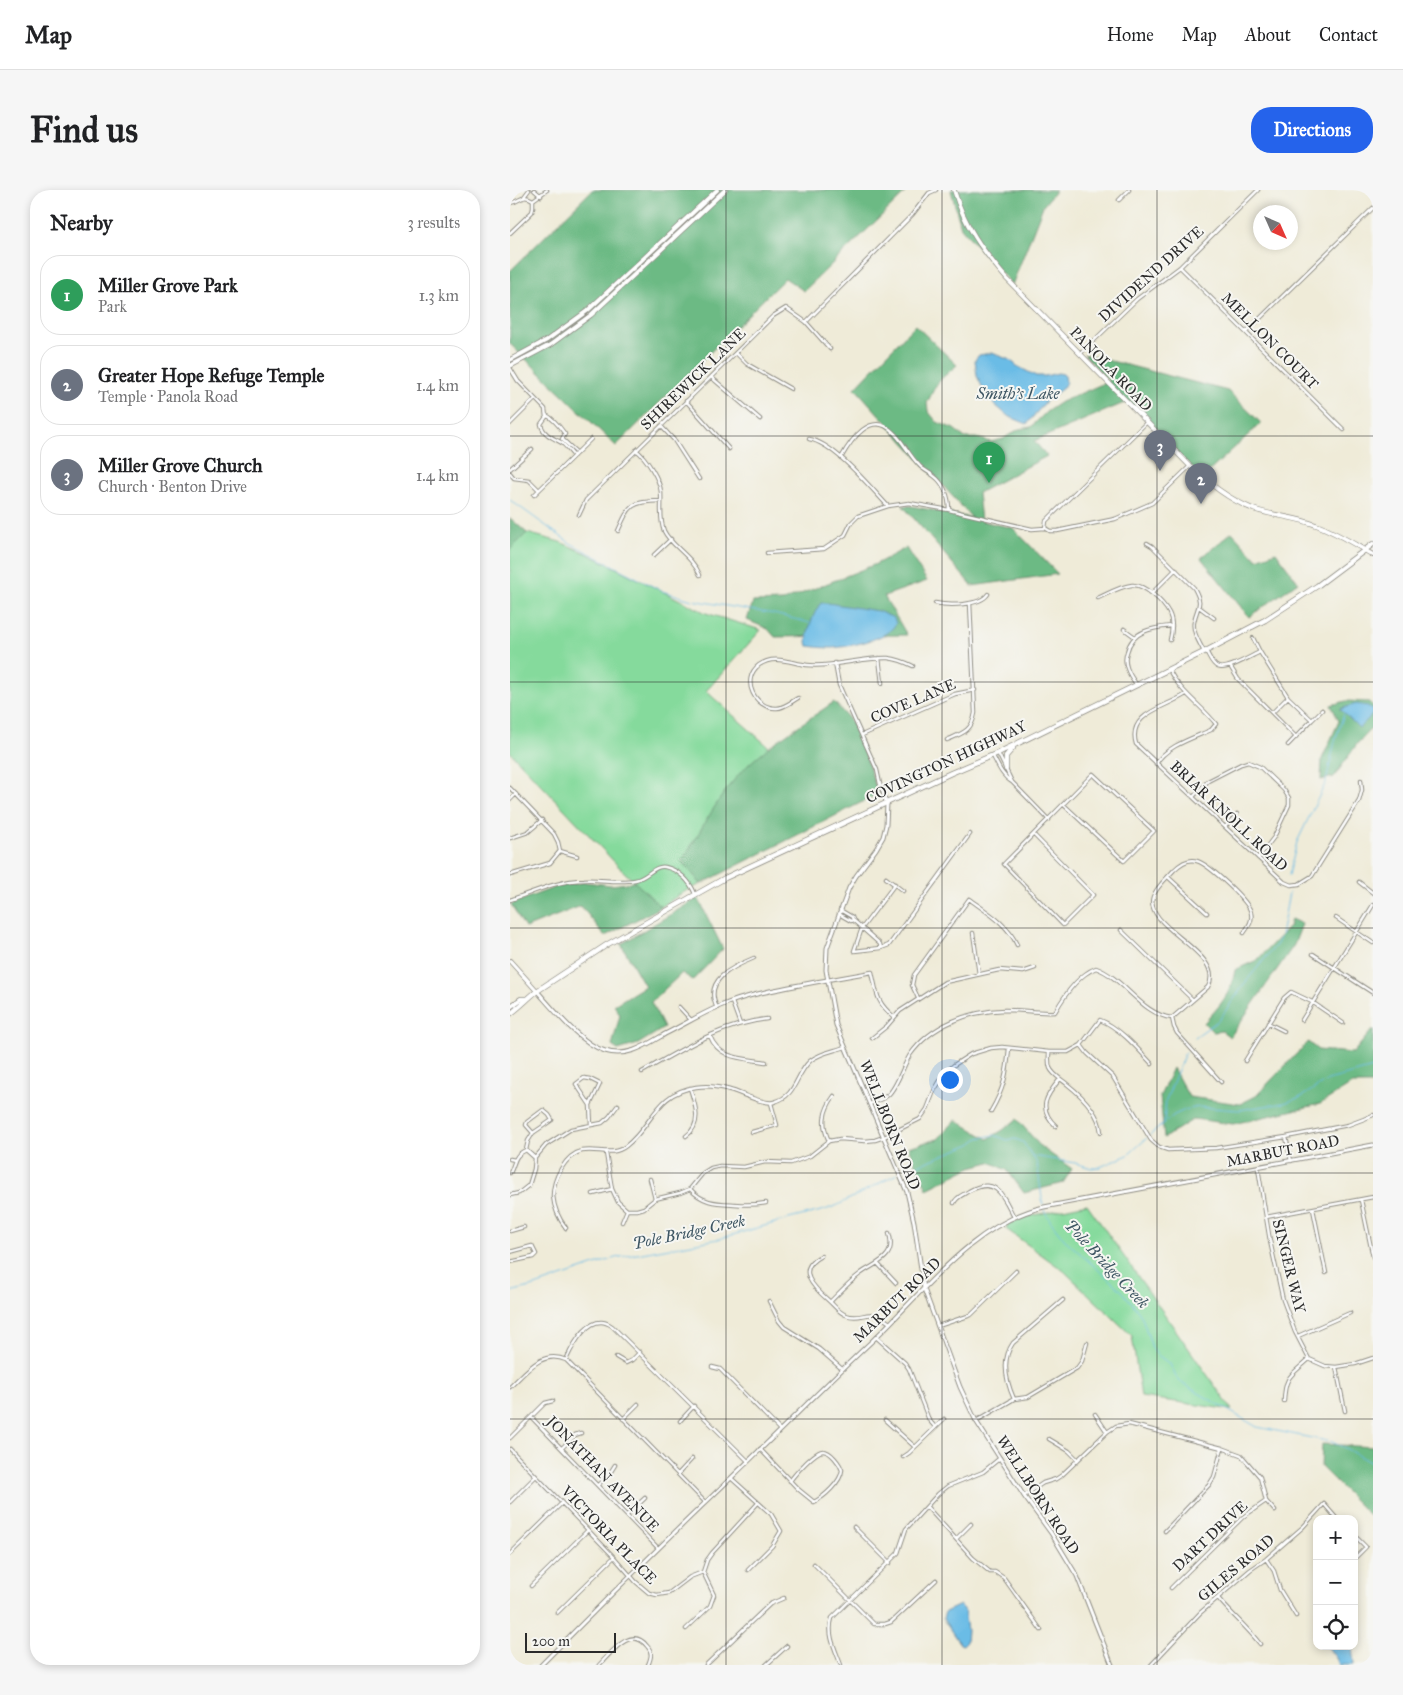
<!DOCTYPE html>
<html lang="en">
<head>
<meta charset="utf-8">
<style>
  :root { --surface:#fff; --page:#f6f6f6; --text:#202124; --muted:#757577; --line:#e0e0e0; --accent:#2563eb }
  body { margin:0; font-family:"IM FELL Great Primer",serif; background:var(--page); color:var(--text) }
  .controls { position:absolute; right:15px; bottom:15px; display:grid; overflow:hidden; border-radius:10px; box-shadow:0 2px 8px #0003 }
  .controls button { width:45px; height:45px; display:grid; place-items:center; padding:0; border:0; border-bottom:1px solid var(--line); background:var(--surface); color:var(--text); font:25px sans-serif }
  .compass { position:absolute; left:743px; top:15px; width:45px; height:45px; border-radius:50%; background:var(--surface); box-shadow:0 2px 8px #0003; rotate:135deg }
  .scale { position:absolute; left:15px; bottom:12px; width:91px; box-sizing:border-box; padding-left:5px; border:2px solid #2b2b2b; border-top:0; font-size:14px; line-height:18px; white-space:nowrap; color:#2b2b2b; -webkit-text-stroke:4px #f6f6f2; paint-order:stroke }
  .you { position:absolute; left:439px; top:889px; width:18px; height:18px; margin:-12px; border:4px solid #fff; border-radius:50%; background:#1a73e8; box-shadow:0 0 0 8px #1a73e833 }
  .badge { display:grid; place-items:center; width:32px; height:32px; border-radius:50%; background:var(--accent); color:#fff; font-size:16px; font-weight:700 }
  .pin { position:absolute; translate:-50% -41px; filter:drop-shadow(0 1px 2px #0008) }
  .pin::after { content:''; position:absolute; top:26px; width:18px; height:15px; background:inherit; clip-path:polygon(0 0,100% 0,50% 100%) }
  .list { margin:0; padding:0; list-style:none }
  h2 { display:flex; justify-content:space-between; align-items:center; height:65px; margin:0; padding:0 20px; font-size:21px }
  h2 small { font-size:16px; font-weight:400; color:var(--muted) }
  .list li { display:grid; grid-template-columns:32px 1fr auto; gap:15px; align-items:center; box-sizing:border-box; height:80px; margin:0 10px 10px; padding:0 10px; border:1px solid var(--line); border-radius:20px }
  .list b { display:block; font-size:19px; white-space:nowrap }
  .list p { margin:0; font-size:16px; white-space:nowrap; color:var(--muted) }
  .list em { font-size:16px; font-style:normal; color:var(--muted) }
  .icon { flex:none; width:28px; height:28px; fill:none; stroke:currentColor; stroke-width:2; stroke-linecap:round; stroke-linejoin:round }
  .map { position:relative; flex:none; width:863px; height:1475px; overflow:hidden; border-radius:20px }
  header { display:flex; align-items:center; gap:30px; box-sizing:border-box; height:70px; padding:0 25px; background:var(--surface); border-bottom:1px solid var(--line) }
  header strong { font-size:24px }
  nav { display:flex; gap:28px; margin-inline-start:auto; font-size:18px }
  .intro { display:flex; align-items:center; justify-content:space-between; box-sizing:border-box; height:120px; padding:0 30px }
  h1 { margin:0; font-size:35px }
  .button { padding:12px 22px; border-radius:20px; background:var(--accent); color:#fff; font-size:18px; font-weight:700 }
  main { display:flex; gap:30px; padding:0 30px }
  aside { flex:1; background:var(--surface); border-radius:20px; box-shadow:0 2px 8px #0003 }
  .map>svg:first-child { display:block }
  .green { fill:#85da9c; stroke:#588264 }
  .forest { fill:#6cba84; stroke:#4c7258 }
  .water { fill:#6bbce6; stroke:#4b7488 }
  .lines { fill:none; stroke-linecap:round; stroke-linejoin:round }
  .stream { stroke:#6bbce6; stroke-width:1 }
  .minor-casing { stroke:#8d8b82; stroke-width:4.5 }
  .tertiary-casing { stroke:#8d8b82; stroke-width:5 }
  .secondary-casing { stroke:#8d8b82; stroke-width:5.5 }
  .primary-casing { stroke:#8d8b82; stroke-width:6 }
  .minor { stroke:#fff; stroke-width:2.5 }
  .tertiary { stroke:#fff; stroke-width:3 }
  .secondary { stroke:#fff; stroke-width:4 }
  .primary { stroke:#fff; stroke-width:4.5 }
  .grid { fill:none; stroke:#2b2b2b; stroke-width:1; stroke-opacity:0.55 }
  .labels { text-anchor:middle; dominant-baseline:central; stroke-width:4; stroke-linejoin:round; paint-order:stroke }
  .street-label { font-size:15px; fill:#2b2b2b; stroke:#f6f6f2 }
  .water-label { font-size:16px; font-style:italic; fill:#3e5663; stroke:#f6f6f2 }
</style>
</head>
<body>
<header>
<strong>Map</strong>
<nav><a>Home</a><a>Map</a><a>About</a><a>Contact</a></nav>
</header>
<div class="intro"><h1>Find us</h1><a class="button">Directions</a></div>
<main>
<aside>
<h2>Nearby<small>3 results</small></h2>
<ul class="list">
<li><span class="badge" style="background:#2e9e5b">1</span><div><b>Miller Grove Park</b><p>Park</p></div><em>1.3 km</em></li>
<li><span class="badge" style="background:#6b7280">2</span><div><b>Greater Hope Refuge Temple</b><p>Temple · Panola Road</p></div><em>1.4 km</em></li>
<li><span class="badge" style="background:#6b7280">3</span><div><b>Miller Grove Church</b><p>Church · Benton Drive</p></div><em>1.4 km</em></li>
</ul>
</aside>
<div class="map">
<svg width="863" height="1475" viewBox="0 0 863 1475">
  <rect width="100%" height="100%" fill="#f6f6f2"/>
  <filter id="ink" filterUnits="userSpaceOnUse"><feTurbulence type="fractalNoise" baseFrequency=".02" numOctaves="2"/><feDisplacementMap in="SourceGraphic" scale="10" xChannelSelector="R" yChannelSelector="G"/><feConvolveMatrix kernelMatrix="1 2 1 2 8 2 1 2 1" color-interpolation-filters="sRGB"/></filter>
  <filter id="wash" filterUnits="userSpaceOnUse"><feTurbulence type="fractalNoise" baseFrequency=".0096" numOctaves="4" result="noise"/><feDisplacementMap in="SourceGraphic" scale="20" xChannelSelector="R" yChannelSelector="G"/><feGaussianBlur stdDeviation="1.12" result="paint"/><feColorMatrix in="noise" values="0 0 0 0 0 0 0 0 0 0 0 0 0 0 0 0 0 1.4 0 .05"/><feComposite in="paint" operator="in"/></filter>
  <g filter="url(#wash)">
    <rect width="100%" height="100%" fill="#efebd8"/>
    <path class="green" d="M17,343l33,9 26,11 120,60 55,17 -55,61 64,57 -23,18 -65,95 19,23 -19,9 -21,14 -38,-36 -113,-119v-202z
      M577,1014l145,206 -91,-13 -9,-61 -68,-65 -58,-42 2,-5 17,-7z"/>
    <path class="forest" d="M82,0h316l-104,101 -19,-13 -169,168 -106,-102v-73z
      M441,0h105l-13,16 -31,79 -51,-57z
      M405,135l42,40 -15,13 -7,9 -8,16 1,8 9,11 17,7 11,9h12l14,4 12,-3 16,-10 12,-2 15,-15 15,-10 48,-21 -25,-27 144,37 33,32 -60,56 -72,-78 -95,40 13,15 -69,37 3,28 32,7 45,46 -86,12 -69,-80h8l61,12 -117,-130z
      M0,328l17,15 -17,17z
      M722,342l25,27 19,-7 22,30 -49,35 -48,-59z
      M396,358l21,33 -43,15 23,39 -132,2 -7,-8 -21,-9 6,-18 30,-1 93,-37z
      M836,511l23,1 4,4v20l-16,18 -23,33 -13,3 1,-21 17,-38 -8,-16z
      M324,512l17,19 15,36 12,37 -177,90 -19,-23c19,-30 39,-71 65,-95 26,-25 58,-44 87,-64z
      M75,692l26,3 24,-3 26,25 -56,29 -24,-30 -56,22 -14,-24 45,-17z
      M188,708l25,51 -30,31 -11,-7 -31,29 13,26 -26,16 -20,6 -6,-4 8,-31 -6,-10 31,-19 -24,-42z
      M781,729l11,5 -8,21 -64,92 -8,-6 -9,1 -9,-9c16,-18 27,-28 31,-53l22,-10 32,-33z
      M863,839v55h-21l-32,20 -87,20 -39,-5 -30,19 -4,-42 13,-28 16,29 51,7 16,-8 52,-54 10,8 35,3z
      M507,929l24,28 31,22 -9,14 -39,10 -17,-23 -17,-8 -19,5 -44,22 -19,-42 30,-8 18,-19 32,19 15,-9z
      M812,1254l51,3v72l-52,-52z"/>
    <path class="water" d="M482,163l18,7 7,6 19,10h9l13,-3 5,1 2,2 1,6 -3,6 -15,11 -21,25 -19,-8 -14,-12 -10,-13 -7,-15 -2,-16 4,-5z
      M311,413h7l50,8 16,7 2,5c-6,16 -48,24 -64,25 -8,0 -16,-1 -24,-2 -4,-10 6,-35 13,-43z
      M846,514l12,2 5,4v4l-14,14 -19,-19z
      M450,1415l4,4 3,21 -1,12 -3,3 -3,-1 -17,-25 2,-7z
      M817,1456h25l2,19h-15l-3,-7z"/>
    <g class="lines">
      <path class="stream" d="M0,310l60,43 92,48 30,9 82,14 36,9
        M779,685l8,-33 29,-60 9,-41 9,-27
        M685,847l24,-17 29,-41 29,-35 4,-8 8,-43
        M654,933l2,-23 18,-45 2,-3
        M640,945l24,-20 11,-5 13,-3 41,3 45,-7 17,-6 27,-17 45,-12
        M523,966l42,7 16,5 9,-1 28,-12 19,-17
        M396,980l65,-26 8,-6 15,-3 13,5 8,-1 8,3 14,21 6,42
        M534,1020l7,12 13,17 57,51 11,13 10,14 10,31 4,6 14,10 6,13 7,7 74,43 75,15 13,6 28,16
        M0,1102l25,-6 80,-28 103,-19 71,-20 36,-9 13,-5 59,-31"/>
    </g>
  </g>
  <g filter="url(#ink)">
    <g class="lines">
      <defs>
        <path id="minor" d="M24,0l7,6
          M13,8l6,-8
          M609,10l10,-10
          M0,13c11,-1 11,-10 23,-3
          M0,43l22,-21 1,-4v-8l14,-10
          M670,77l164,163
          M296,132l106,-107 17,-22 7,-3
          M736,142l127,-124
          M226,163l11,11 44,25
          M571,163l56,-54 43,-32 78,-77
          M0,178l8,13 27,28 1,8 -5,7c2,11 13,14 21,19 4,3 8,9 12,13
          M201,187l49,42
          M176,211l43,48
          M36,225c7,3 14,12 19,19l-3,5 15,14
          M0,234l25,-25
          M151,236l13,14 25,39
          M299,249c25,4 61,48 79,67
          M126,260c10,7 24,30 25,42 1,13 -2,27 3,39 7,15 28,25 36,44
          M331,268c10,-18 30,-48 52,-26 10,9 16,23 26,33 4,5 10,7 15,11 11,8 15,22 15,34
          M0,279l22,-20
          M0,283l4,5 15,2 10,10
          M24,305l57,-56
          M69,325l7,-15 187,-184 13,-8 20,14 24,27
          M535,338l5,3h7l58,-12 37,-16 38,-37
          M108,341c12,-27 13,-29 43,-30
          M637,353l5,3 42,42c10,18 3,17 0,34 -2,10 6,21 10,30
          M257,363l57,-4 21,-14 6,-12 7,-7 30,-10 21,-3 40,7 83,19 13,-1 1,-7 8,-8 93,-91
          M144,365l17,-16
          M642,403l24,-24
          M588,408c11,-5 23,-12 34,-13 13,-1 31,17 37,28 4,8 3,19 1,27
          M425,413c13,3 45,3 53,-9
          M689,417l15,11
          M614,439l11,8
          M743,448l7,14
          M696,461c3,5 6,14 12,16 9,4 33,-11 42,-15l28,45 24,23 -24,25
          M369,468l3,25
          M325,473l4,22 38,85 3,14 6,18
          M720,476l8,13 58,58
          M627,495c-4,-5 -8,-11 -10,-17 -2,-6 -2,-11 0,-16 5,-22 26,-24 45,-26
          M676,504c-21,14 -59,19 -50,50l148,138 7,3 8,-1 13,-8 47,-75 3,-11 -1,-10
          M288,508c-7,4 -14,10 -21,10 -22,1 -37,-28 -18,-43 15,-11 32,-2 48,0 27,3 54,-8 81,-7 9,1 17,4 25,8
          M762,523l16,-16
          M802,530l10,-10
          M352,545l93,-41 20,-4
          M437,550c16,-7 25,-9 28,-27l-5,-110
          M483,566c5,10 9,20 19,26l-14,-29
          M646,574c10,-18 37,-26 55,-34l5,-6c-15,-19 -36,-32 -47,-54
          M502,592l37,38
          M0,598l44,46 4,8 2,9 -10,12 -40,12
          M683,607l15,-16 33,-17 7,-2 12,5 24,23 5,8v7l-15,32 -16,21
          M0,610l6,-6
          M715,637l12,-13
          M524,645l59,60 -30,30 -59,-61 89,-90 61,57 -30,30 -60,-56
          M0,648l18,-6 14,-12
          M50,661l17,5
          M658,687l39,36
          M376,688l17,13
          M849,692l14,11
          M385,694l-33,44 -8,23 27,-3 8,-3 81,-111
          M0,710c24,-8 49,-20 74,-20 17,-1 34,3 51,0 12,-2 19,-15 30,-13 14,3 25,14 30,27
          M330,720l12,7 1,3 27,24 1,4
          M329,724l12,7 2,-1
          M826,728l37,25
          M611,740l72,70
          M463,743l6,41
          M803,764l60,39
          M317,790l45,-8c5,22 4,30 22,45
          M408,808l-6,-13 2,-10 55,-76c18,13 39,25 48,46
          M222,812l8,22
          M169,817l12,13
          M207,818c-14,-28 15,-41 37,-50
          M662,828l36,-31c19,-34 -65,-59 -55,-90 3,-10 14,-19 21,-27 6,-6 14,-12 23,-9 11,3 53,41 54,52 2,8 -3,14 -7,20
          M662,828l2,9 3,6 44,49
          M792,830l71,-115
          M758,833l16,8
          M200,846c9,24 34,22 56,26
          M362,848l15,-12 13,-15 45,-29 54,-12 24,2 12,-4
          M571,855l6,8 26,24 38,63 8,7 9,3 48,-2 70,-11 62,-12 16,-6 9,-4
          M539,862c0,5 -1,11 1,16 3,7 11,11 17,16 14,11 32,28 34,48
          M735,871l39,-63 7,-6 21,10 31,21
          M132,882c39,-22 79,-48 125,-53
          M74,888l6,1 10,5 -10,21 -14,-21z
          M360,914c6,-3 13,-5 18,-9 9,-8 15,-29 22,-40 21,-30 59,-44 95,-45 17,0 33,3 50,2 9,-16 23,-37 41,-44 28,10 46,47 76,50
          M80,915l1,20
          M33,920l6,5 3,5 -19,13 -7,-8 1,-3z
          M481,921c13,-22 16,-38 18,-63
          M546,936c-19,-18 -10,-30 4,-47
          M242,942l25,-7 -6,-22
          M176,946c17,-12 9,-32 4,-48
          M776,947l5,24
          M319,951c-8,-17 -6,-30 5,-45
          M16,960l9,8
          M96,963l6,36 6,13 9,8h10l7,-2 11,-9 25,-6 10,-4 13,-16 8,-5 9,-2 24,1 21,-5 26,1 19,-7 19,-15 11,-2 25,2 10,-1 9,-3 36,-18 7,-10 7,-18 10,-17 10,-9 17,-11 20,-6 11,-1 47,5h19l13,-7 19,-25c19,7 38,29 52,44
          M0,969l5,1
          M748,978l12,73 13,59 12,32 14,27 16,7 11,1 19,-3 18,-6
          M0,983c6,-12 3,-17 16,-23l2,-9 5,-8
          M140,989l5,20
          M180,999c13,14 26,14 44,15 11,1 21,1 32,-1
          M83,1004l19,-5
          M0,1005l9,-2 10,-8 5,-16 1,-11 11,-13 25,-16 31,-6 7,-6 9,-12
          M851,1010l12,57
          M444,1013c2,-6 9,-8 15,-12 28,-15 34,5 45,26
          M803,1019l13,64
          M756,1027l107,-20
          M112,1032l5,-12
          M56,1038c-7,-9 -12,-21 -13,-32 0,-17 12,-41 29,-45 16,-3 30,6 44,-5 28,-22 29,-53 70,-59 12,-2 24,0 34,3 11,3 34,15 44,12 23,-6 21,-27 36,-41 9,-8 24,-10 35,-14
          M0,1041l14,-4
          M0,1062l22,-6 4,8 -3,3 -23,5
          M311,1066c-26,13 -8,31 7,44 7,6 10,12 18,15 18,7 20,-10 44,8
          M368,1074l18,19
          M259,1111l10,20 5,6 35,22 23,20
          M320,1112c10,-10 19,-20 30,-28 16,-12 37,-15 29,-41
          M428,1136l33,-11 45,-44
          M788,1146l52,-23
          M366,1147l29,26 4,6 20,51 6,7
          M106,1167l10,6 6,-3 8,-8
          M56,1170c6,-13 19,-38 35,-38 4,0 8,2 11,4l136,135
          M202,1177l8,2 60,61
          M826,1177l9,44
          M0,1197c16,-15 32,-38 56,-27l139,142
          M504,1209c-8,-18 -13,-39 -1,-56l50,-43
          M774,1211c1,-26 7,-25 25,-42
          M585,1224l12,18
          M21,1227l127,131
          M113,1229l15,-15
          M375,1230l30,27
          M170,1231l14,-15
          M466,1231l38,-22 14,-2 49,-29 5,-7 5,-18
          M0,1248l35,-35 8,-2
          M539,1249l20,12 9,9
          M52,1258l13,-13 6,-2
          M0,1259l104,108 22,25 13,11 8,2 12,-2 21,-16 13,-5
          M250,1259l38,40 16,13c10,-5 27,-20 28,-32 -2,-6 -11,-19 -19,-19 -8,0 -28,23 -33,30
          M393,1267l6,-4 35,-34
          M168,1284l14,-15
          M221,1288l40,36 10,17 -9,15 -24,24
          M88,1295l12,-12 5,-8
          M514,1306l19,-13 13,-4 6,-4 45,-43 9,-6 13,-2 93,24 19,7 19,22 6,24 9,10
          M0,1312l26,-26
          M417,1317l46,51 17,14h5l9,6 37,52
          M117,1325l18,-17
          M344,1337l36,36
          M655,1341l44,-46 5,-8 8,-29
          M844,1345l12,12 -12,12
          M447,1348l14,-14
          M0,1364l52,-51
          M756,1369l8,12 6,19 16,26
          M304,1374l60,60h11l6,-2 45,-42
          M21,1396l57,-56
          M661,1398l72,-71 23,-16
          M708,1408c13,16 29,29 42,46
          M47,1423l57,-56
          M176,1439l24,-23 4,-11 -11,-23 4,-12 5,-7 46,-50
          M89,1475c12,-12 32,-40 48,-19 6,6 4,12 1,19
          M196,1475l64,-61 14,-6
          M256,1475l21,-19
          M331,1475c-6,-16 -14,-30 -9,-47l66,-65 8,-24 32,-35 10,-8 35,-14 17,-14
          M641,1475l49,-52 50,-43 16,-11 37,-32 21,-23 13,15"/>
        <path id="tertiary" d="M377,613l-1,22 -3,12 -7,12 -20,27 -7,12 -22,60 -1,22 10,55 71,167 7,30 10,67 36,98 16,34 48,75 27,37 26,43 35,89
          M27,801c17,19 44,53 68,60 23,7 41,-6 60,-17 18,-9 36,-20 55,-28 34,-14 71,-19 107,-26
          M31,1475c62,-63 125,-125 189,-186 47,-45 93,-92 141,-137 51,-48 102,-119 173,-135l329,-62"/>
        <path id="secondary" d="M444,0c10,35 29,61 52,88l184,188c20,18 38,33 63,43 20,7 43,8 63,16 20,7 38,19 57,30
          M0,170l37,-20 40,-29 130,-121
          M0,176l40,-21 41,-30 134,-125
          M0,771l27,30"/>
        <path id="primary" d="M496,579v-13l7,-8
          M0,817l11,-8h5
          M0,824c10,-7 17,-15 27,-23l71,-47 117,-66 226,-105 47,-20 208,-102 59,-31 52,-34 56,-42"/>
      </defs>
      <use href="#minor" class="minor-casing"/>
      <use href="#tertiary" class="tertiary-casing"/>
      <use href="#secondary" class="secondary-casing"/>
      <use href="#primary" class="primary-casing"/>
      <use href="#minor" class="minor"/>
      <use href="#tertiary" class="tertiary"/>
      <use href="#secondary" class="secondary"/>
      <use href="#primary" class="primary"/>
    </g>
  </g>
  <path class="grid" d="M216,0v1475M432,0v1475M647,0v1475M0,246h863M0,492h863M0,738h863M0,983h863M0,1229h863"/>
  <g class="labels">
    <g class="street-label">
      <text transform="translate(641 84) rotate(-42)">DIVIDEND DRIVE</text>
      <text transform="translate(760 151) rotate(45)">MELLON COURT</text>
      <text transform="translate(601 179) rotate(46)">PANOLA ROAD</text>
      <text transform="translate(183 189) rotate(-44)">SHIREWICK LANE</text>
      <text transform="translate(403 511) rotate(-23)">COVE LANE</text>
      <text transform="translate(436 572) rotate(-25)">COVINGTON HIGHWAY</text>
      <text transform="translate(719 626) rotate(43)">BRIAR KNOLL ROAD</text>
      <text transform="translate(380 935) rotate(68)">WELLBORN ROAD</text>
      <text transform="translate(773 961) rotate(-11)">MARBUT ROAD</text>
      <text transform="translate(779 1076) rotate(76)">SINGER WAY</text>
      <text transform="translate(387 1110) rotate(-44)">MARBUT ROAD</text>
      <text transform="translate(93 1284) rotate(46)">JONATHAN AVENUE</text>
      <text transform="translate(528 1305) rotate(57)">WELLBORN ROAD</text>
      <text transform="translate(99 1345) rotate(46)">VICTORIA PLACE</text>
      <text transform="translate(700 1346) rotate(-43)">DART DRIVE</text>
      <text transform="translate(726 1378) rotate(-40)">GILES ROAD</text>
    </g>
    <g class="water-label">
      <text x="508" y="203">Smith's Lake</text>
      <text transform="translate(179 1042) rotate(-12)">Pole Bridge Creek</text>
      <text transform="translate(597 1074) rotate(47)">Pole Bridge Creek</text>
    </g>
  </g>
</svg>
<div class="controls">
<button>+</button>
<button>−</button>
<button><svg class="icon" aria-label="locate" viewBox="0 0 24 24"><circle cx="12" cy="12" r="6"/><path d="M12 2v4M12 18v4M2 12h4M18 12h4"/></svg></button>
</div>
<svg class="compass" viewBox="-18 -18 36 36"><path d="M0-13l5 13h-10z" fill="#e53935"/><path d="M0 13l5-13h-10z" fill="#757577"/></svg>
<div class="scale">200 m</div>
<div class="you"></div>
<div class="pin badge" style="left:479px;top:293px;background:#2e9e5b">1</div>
<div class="pin badge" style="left:691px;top:314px;background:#6b7280">2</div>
<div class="pin badge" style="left:650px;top:281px;background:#6b7280">3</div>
</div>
</main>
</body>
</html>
